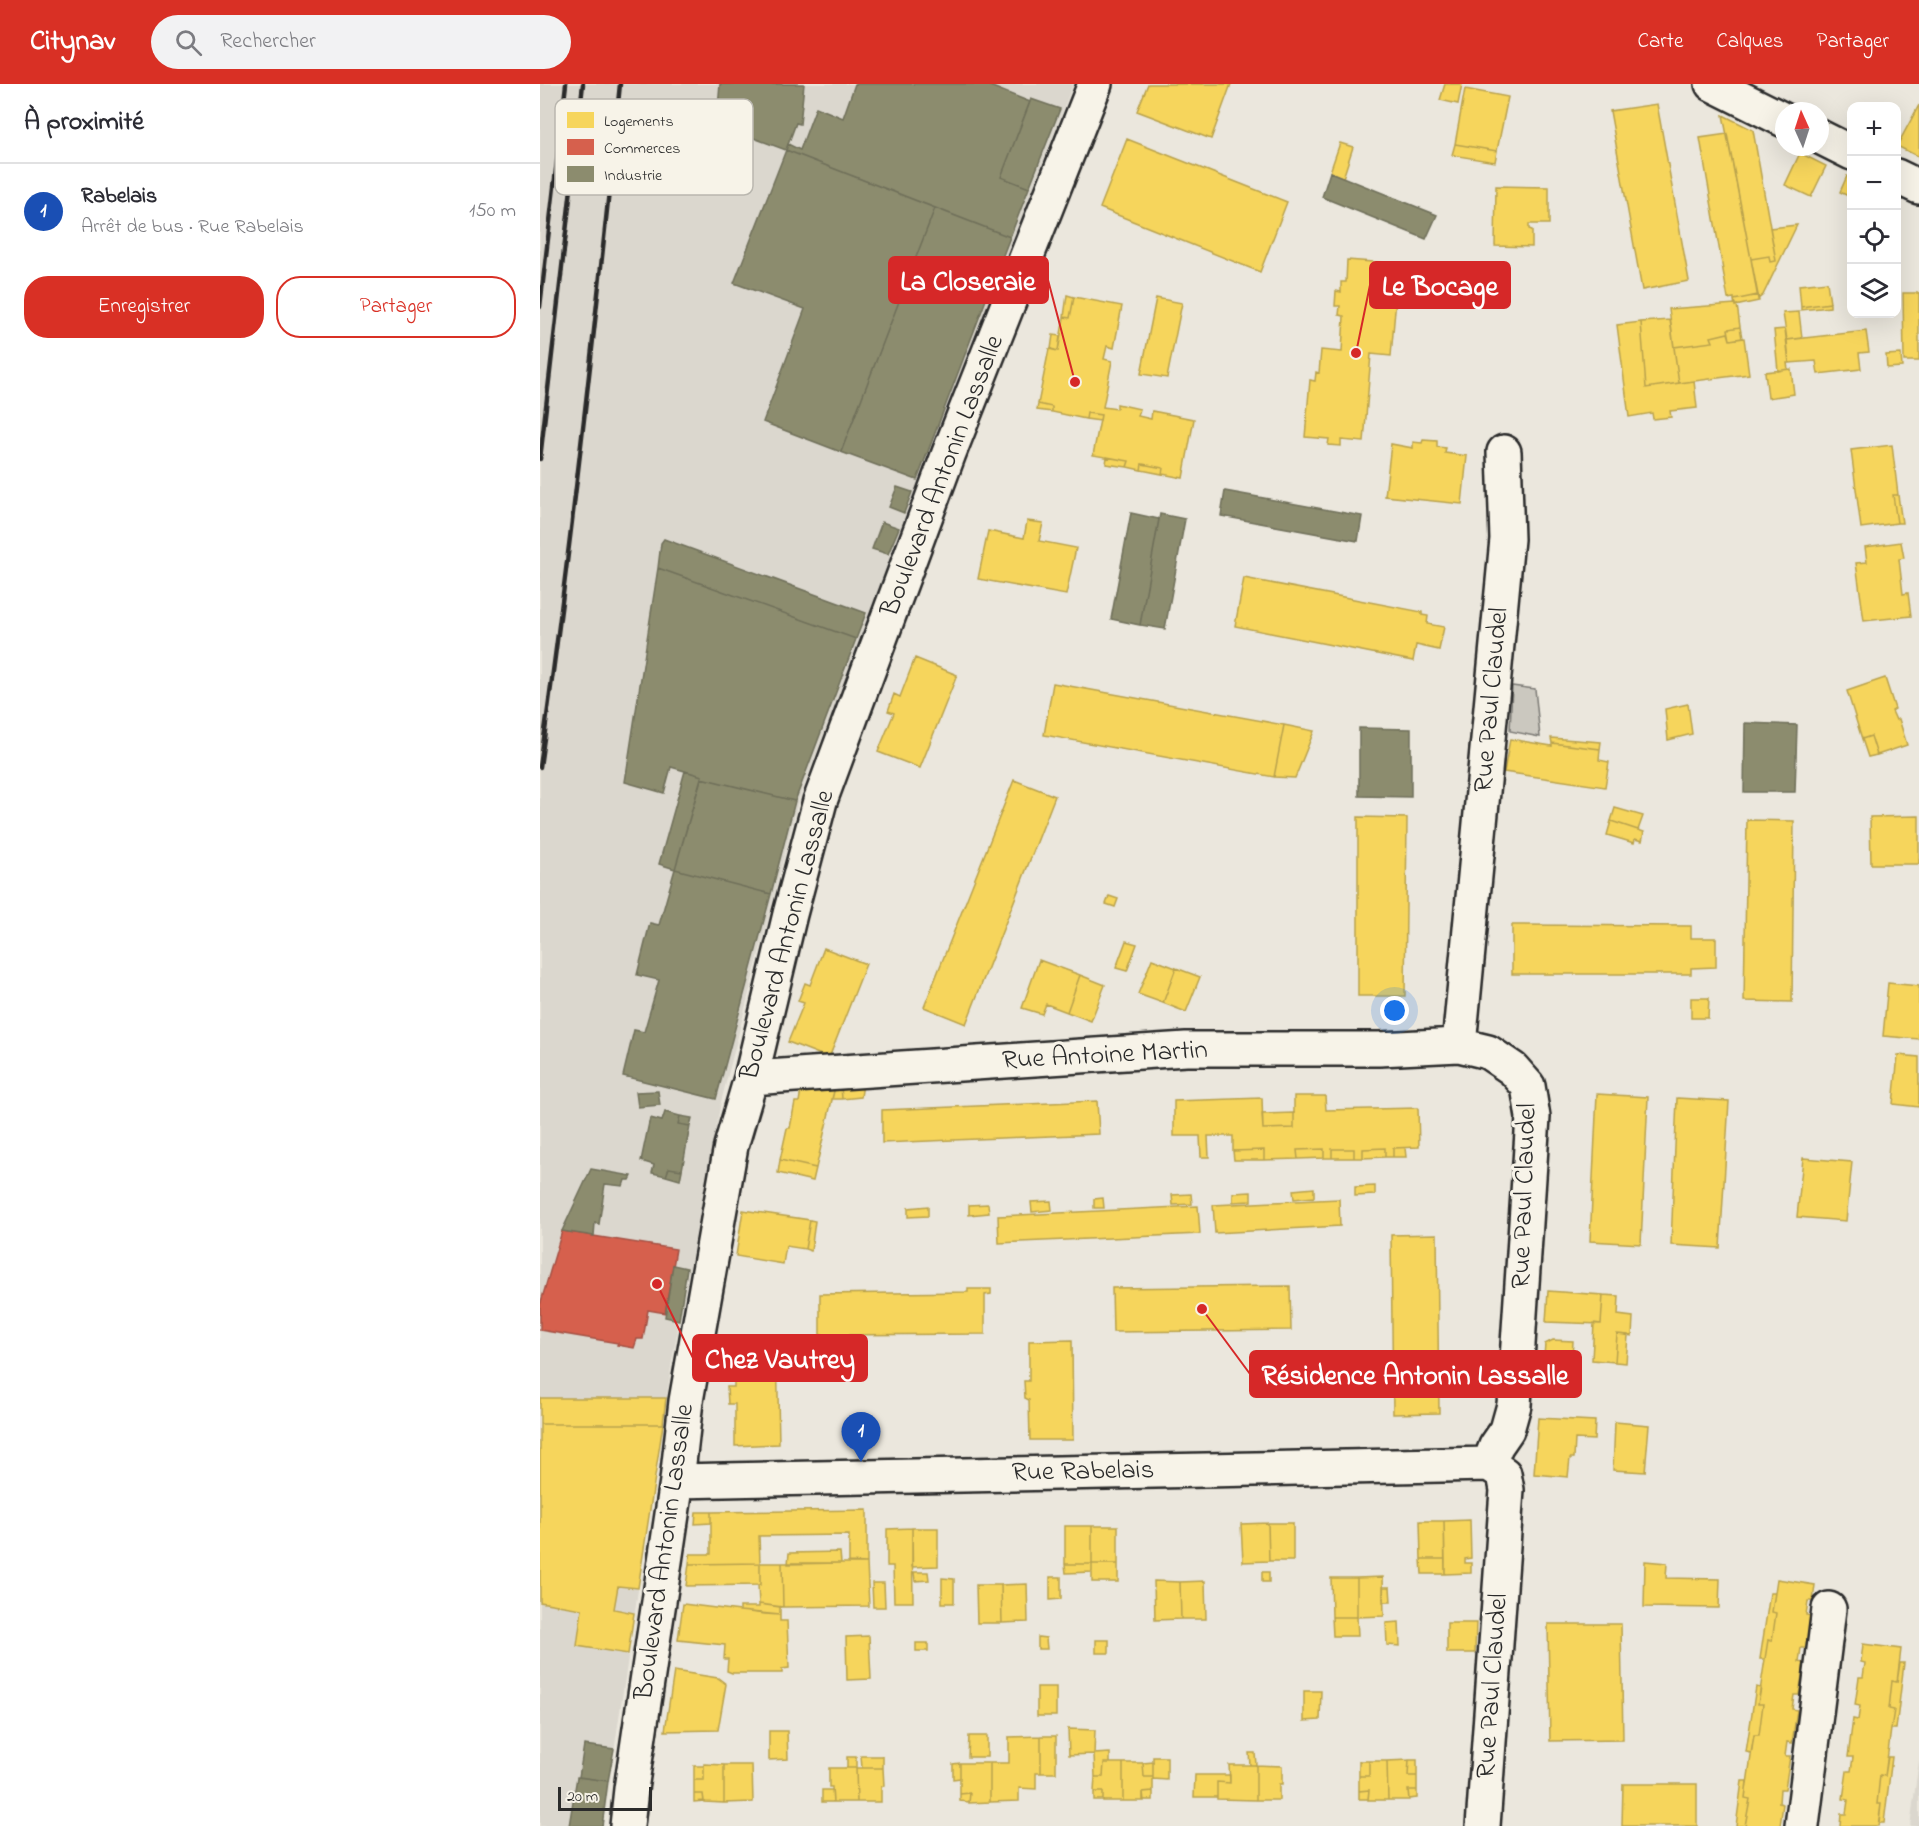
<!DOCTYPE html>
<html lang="fr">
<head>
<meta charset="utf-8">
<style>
  :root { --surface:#fff; --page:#f2f2f3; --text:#2b2b33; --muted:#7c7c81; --line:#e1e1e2; --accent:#d93025 }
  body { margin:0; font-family:"Indie Flower",sans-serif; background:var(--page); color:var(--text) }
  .controls { position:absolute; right:18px; top:18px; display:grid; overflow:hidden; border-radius:12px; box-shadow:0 6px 24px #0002 }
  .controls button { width:54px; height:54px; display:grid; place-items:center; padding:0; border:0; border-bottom:2px solid var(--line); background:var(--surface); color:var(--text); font:30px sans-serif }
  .compass { position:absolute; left:1235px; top:18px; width:54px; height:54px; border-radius:50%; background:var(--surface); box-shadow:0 6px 24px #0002; rotate:357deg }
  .scale { position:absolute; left:18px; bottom:15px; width:94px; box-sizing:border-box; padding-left:6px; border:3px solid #2b2b2b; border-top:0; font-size:16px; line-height:21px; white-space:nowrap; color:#2b2b2b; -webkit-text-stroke:4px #f7f3e8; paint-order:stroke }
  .you { position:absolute; left:855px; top:927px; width:21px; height:21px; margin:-15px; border:4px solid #fff; border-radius:50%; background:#1a73e8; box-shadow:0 0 0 9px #1a73e833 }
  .badge { display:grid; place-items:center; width:39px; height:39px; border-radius:50%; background:var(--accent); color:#fff; font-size:20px; font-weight:700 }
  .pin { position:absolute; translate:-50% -50px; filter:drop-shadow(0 2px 3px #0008) }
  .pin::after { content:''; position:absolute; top:32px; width:21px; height:18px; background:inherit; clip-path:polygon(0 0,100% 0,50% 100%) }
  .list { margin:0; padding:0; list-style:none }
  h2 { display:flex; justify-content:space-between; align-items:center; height:78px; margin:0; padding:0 24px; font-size:26px }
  h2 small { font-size:20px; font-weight:400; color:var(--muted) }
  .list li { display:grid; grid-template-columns:39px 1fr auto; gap:18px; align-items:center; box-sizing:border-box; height:96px; padding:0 24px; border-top:2px solid var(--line) }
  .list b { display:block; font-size:22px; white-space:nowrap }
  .list p { margin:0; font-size:20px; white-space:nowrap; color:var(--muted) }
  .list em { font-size:20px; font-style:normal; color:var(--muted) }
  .actions { display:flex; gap:12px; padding:18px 24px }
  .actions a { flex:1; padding:14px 0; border:2px solid var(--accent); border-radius:24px; text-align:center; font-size:21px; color:var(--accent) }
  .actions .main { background:var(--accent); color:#fff }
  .icon { flex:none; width:33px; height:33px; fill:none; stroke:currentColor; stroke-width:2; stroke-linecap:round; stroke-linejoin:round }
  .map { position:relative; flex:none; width:1379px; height:1742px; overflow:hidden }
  header { display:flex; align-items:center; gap:36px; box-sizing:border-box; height:84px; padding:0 30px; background:var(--accent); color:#fff }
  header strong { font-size:28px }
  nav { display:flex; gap:33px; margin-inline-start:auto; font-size:21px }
  .search { width:420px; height:54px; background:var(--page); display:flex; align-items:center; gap:15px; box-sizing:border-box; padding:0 21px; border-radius:33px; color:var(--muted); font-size:22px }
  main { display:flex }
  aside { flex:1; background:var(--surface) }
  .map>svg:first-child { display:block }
  .built { fill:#dbd7ce }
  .green { fill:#cbc8bf; stroke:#7b7a75; stroke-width:1.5 }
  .homes { fill:#f6d55c; stroke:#b9a24d; stroke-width:1.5 }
  .shops { fill:#d6604d; stroke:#a35043; stroke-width:1.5 }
  .industry { fill:#8c8c6e; stroke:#6f6f5a; stroke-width:1.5 }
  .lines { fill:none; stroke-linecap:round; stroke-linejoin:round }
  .street-casing { stroke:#2b2b2b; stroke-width:38 }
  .street { stroke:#f7f3e8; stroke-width:33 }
  .rail { stroke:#2b2b2b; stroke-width:4.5 }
  .labels { text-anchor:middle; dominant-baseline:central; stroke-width:6; stroke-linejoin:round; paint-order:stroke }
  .street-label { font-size:27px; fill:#2b2b2b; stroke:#f7f3e8 }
  .key { fill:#f7f3e8; stroke:#bab7af; stroke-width:1.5 }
  .key-label { font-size:16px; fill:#2b2b2b }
  .leader { fill:none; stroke:#d62828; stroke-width:2 }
  .callout-dot { fill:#d62828; stroke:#f7f3e8; stroke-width:2 }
  .callout { fill:#d62828; stroke:#d62828; stroke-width:2 }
  .callout-label { font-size:28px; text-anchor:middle; font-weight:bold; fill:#fff }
</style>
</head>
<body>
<header>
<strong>Citynav</strong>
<div class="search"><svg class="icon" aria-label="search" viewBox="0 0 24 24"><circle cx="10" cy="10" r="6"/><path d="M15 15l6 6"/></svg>Rechercher</div>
<nav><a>Carte</a><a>Calques</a><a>Partager</a></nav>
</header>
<main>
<aside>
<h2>À proximité<small></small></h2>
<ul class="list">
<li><span class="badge" style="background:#1a4fb4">1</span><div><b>Rabelais</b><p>Arrêt de bus · Rue Rabelais</p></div><em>150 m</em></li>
</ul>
<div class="actions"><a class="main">Enregistrer</a><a>Partager</a></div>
</aside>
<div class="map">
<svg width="1379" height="1742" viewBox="0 0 1379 1742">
  <rect width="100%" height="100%" fill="#ebe7dd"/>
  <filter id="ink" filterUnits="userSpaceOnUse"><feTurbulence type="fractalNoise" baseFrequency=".0167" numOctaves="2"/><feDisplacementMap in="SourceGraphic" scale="12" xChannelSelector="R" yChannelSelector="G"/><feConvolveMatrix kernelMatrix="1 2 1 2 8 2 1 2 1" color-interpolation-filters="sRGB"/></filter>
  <g filter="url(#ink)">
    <path class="built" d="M0,0h533l-275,718 -77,300 -49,259 -69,465h-63z
      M1379,1676v66h-9z"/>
    <path class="green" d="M972,602l23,3 5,48 -30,-6z"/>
    <path class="homes" d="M608,0h83l-20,55 -74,-28z
      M905,0h17l-4,20 -18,-4z
      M925,5l43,8 -11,54 -42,-7z
      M1117,20l32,177 -47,9 -32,-179z
      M1379,21v52l-22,-11z
      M1183,31l30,15 23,131 -6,1 -1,-6 -18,3z
      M1187,50l31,161 -24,5v-2l-6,1 -28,-161z
      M587,55l160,63 -27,70 -160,-64z
      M800,59l13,4 -10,31 -13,-6z
      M915,60l42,7 -2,11 -43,-7z
      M1260,69l26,13 -15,31 -26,-12z
      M1307,92l5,2v20l-12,-6z
      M956,102l53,1v37h-20v5l3,1v17l-37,-1z
      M1257,141l-34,70 -5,4 -7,-40 18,-3 1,6 6,-1 -6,-33z
      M807,176l52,4 -8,92 -20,-2 -7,88 -23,-2v6l-13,-1 1,-6 -24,-2 5,-57 5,1 1,-9 3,1 2,-23 21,2 2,-36 -5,-1 1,-9h-5l1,-15 5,1v-10h5z
      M1287,198l3,21 -29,4 -2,-22z
      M1363,209h16v68h-15z
      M527,211l7,2 -4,21 -6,-1z
      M1218,211l1,6 -24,5 -1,-6z
      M534,213l48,9 -8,42 -7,-2 -3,13 8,2 -9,46 14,2v-5l23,5 -2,7 13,3 1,-8 42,8 -11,59 -21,-4 1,-6 -21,-4 -1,6 -14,-3 2,-6 -36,-6 8,-40 -14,-2 -1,6 -34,-7v-5l-14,-3 11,-55 9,2 6,-34 6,1z
      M616,214l26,5 -15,75 -26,-4z
      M1290,219v4l-29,3v-3z
      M1195,220v2l2,-1 3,22 -12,2 2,11 -2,-7 -17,4 2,5 -39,5 -5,-38z
      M1259,228l3,26 -15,2 -4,-27z
      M1130,236l9,63 -33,5 -5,-66z
      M1101,238l5,66 48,-7 3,27 -27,3 1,6 -18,2 -1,-6 -23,4 -12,-92z
      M1200,243l2,11 -12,2 -2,-11z
      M1245,245l4,34h-2l1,6 -10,2 -4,-41z
      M1326,247l3,21 -10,1 2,16 -43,5 -2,-13 -27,2 -2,-23z
      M1188,249l2,7 14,-2 5,36 -70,9 -5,-36 39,-5 -2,-5z
      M513,251l7,1 -2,15 -7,-2z
      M1361,270l1,13 -15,1 -1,-13z
      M1251,285l3,25 -26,4 -3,-26z
      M498,320l14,3v5l-15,-2z
      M547,329l14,2 -1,6 -14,-2z
      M883,356l14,1v6l9,1 -1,5 22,3 -5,48 -77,-8 6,-52 22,4v-6l9,1z
      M1352,361l6,50h-5l4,28 -36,5 -10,-78z
      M567,373l22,4 -2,6 -21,-3z
      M602,380l21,4 -1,6 -21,-4z
      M1353,411h5l4,28h-5z
      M487,437l16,2 -4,18 37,7 -10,47 -88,-16 10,-48 36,7z
      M1361,458l3,16 -5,1 4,35 5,-1 3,23 -47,5 -8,-58 11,-1 -2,-15z
      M704,494l178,34v3l6,1 -1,8 17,3 -5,23 -23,-5 -3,16 -178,-35z
      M375,574l42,17 -37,93 -42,-16 16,-39 -6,-2 6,-17 6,3z
      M1345,594l10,31 -3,2 4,9 3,-1 8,26 -30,10 -6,-19 -9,3 -15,-48z
      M513,599l231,42 -10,52 -230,-42z
      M1148,620l4,30 -24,6 -3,-31z
      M744,641l30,6 -19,47 -21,-1z
      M1331,652l6,19 -9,2 -6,-18z
      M1011,654l50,4 -1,7 -48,-6z
      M970,655l42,7v-3l48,6 -1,11 10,2 -4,25 -101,-15z
      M474,696l41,16 -89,228 -42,-17z
      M1075,724l28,8 -5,14 -27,-9z
      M1379,732v48h-48l-1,-47z
      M818,733l49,1 -2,178h-47z
      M1207,736l47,1 -2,181 -48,-1z
      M1071,737l33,11 -2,9 -7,-2 -1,4 -27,-8z
      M569,812l9,3 -3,8 -9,-3z
      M972,841l179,1v12h25v29l-25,1v6h-179z
      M586,857l11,3 -10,27 -11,-3z
      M284,864l42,16 -37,94 -41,-16 16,-39 -6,-2 7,-18 5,2z
      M612,875l24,9 -13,35 -25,-9z
      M499,876l41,15 -13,37 -21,-8 -4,10 -20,-6z
      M636,884l24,9 -14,35 -23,-9z
      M540,891l25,10 -14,36 -24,-9z
      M1348,899l31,3v53l-36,-3z
      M1151,914h18l-1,20h-17z
      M1358,971l21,2v50l-26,-3z
      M323,1000l-2,13 -19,2 -1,-13z
      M301,1002l1,13h-10l3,-12z
      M295,1003l-19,81 -36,-8 7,-32h3l5,-26h4l2,-12z
      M1057,1010l51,3 -7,147 -51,-3z
      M754,1012h31l1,14 92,-2 1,39 -26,1v9h-8v-9l-22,1v9h-9v-9h-22v9h-8v-9l-27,1 1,9 -34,1v-10l-31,1v-15h-25l1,21h-8l-1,-21h-26v-35l88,-3 1,31 31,-1z
      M1137,1014l52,3 -9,147 -49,-3z
      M557,1017l2,33 -217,9v-33z
      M754,1029v15l-31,1 -1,-15z
      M845,1064v9l-22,1v-9z
      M853,1064h12l1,9h-13z
      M784,1065v9l-26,1 -1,-9z
      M792,1065h22v9h-22z
      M724,1066v10h-30l-1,-9z
      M1263,1074l49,4 -6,59 -49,-4z
      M240,1076l36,8 -3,13 -35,-8z
      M835,1102v9l-20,1v-9z
      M774,1104v9l-20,2 -1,-9z
      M711,1108v9l-18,1v-9z
      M651,1110l1,10 -19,1 -1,-10z
      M563,1114l1,10h-10v-9z
      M799,1115l1,27 -125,7 -2,-28z
      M511,1117l1,9 -20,2 -1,-10z
      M448,1120l1,9 -20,2v-10z
      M388,1122v10l-20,1v-9z
      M658,1122l2,28 -201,9 -1,-27z
      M203,1126l67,10 -5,29 -19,-3 -3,18 -47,-8z
      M270,1136l5,1 -4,30 -6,-2z
      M897,1150l2,179 -46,1 -2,-179z
      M750,1202l1,44 -178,2 -1,-44z
      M428,1205h23v5l-6,1v39l-165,1v-41l148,-2z
      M1008,1207l55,4 -2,29 -55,-2z
      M1063,1211l16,1 -1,19 15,2 -1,19 -15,-2 -2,28 -23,-2 2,-37 7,1z
      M1077,1250l11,1 -2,28 -11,-1z
      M532,1256l1,100h-43l-1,-40 -4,-2 -1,-17h5v-40z
      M1013,1256l20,1 -1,17 -28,-2 1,-12z
      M237,1261l2,99 -44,2v-42h-7l-1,-17h7v-41z
      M0,1314h126l-3,26h-123z
      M998,1334l57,3 -1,19 -19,-1 -1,19h-4l-2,19 -34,-3z
      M1075,1338l34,3 -4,47 -32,-2z
      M0,1340h123l-25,164 -20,-2 -4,23 20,4 -6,41 -51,-8 5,-37 -42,-7z
      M327,1426v53l-18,-1v-27l-90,1 1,27 -71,1 1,-10h21v-42z
      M156,1428h15v11l-16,1z
      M930,1436l1,38 -6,1v4h6v10l-26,1 -1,-53z
      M880,1437h24l1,38h-24z
      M728,1439h25v38h-24z
      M728,1439l1,38 -26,1 -2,-38z
      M525,1442h27v38h-27z
      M552,1442h26v38h-26z
      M372,1444h26v38l-26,1z
      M372,1444l1,74h-19l-1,-36h-6v-37z
      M300,1468l1,11 -53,1 1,-11z
      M881,1475h24v15h-23z
      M1105,1477l22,2 -1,15 54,1 -1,29 -75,-1z
      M220,1479v22l-74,1 3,-22z
      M220,1479h22l1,44 -24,-3 -1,-19h2z
      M242,1479h85l2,43 -86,1z
      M525,1480h27v8l-26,1z
      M552,1480h26v18h-26z
      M374,1488h14l1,8 -14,1z
      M722,1488h7v10h-7z
      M510,1493h11v22l-11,1z
      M843,1493l1,39 -27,1v-39z
      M402,1494l12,1v24h-12z
      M791,1494h26v39h-25z
      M1237,1495l38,6 -2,16h-5l-2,14 5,1 -5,32h-5l-2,14 5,1 -5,32h-5l-2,14 5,1 -5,33 -5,-1 -2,14h5l-5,33h-5l-1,14 4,1 -3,22h-35l5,-27 -5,-1 9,-63h5l4,-31h-5l10,-64 4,1 4,-28 -4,-1z
      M614,1497l26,1 1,37 -26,1z
      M665,1497l1,38h-25l-1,-37z
      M332,1499h12l1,24h-12z
      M487,1500l1,38 -26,1 -1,-38z
      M436,1501h25l1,38h-25z
      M843,1503h7l1,15h-8z
      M1230,1509h5l-3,19 4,1 -4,28 -4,-1 -3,19h-5z
      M143,1520l82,10 15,1v6h7l2,47 -7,1v4h-50l-5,-2 1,-12h-4l1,-14 -47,-5z
      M219,1520l21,3v8l-40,-4v-4h19z
      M792,1533h25l1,19h-25z
      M859,1538l1,24 -13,-1 -1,-22z
      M907,1539h29l-1,30h-28z
      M1008,1540h73l2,116 -73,1z
      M329,1552l2,43 -24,1 -1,-43z
      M498,1553l8,1 1,11h-9z
      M556,1556h13v13h-13z
      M376,1559h12v8h-12z
      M1323,1560l38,5 -4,33 -5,-1 -3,28 5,1 -3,19 -6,47 -5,-1 -3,29h4l-3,22h-38l1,-12h5l2,-14 -5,-1 4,-28h4l2,-14h-5l5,-38 5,1 2,-14 -5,-1 4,-28h4l2,-14 -4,-1z
      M1360,1579h4l-8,66h-5l3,-19 -5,-1 3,-28 5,1z
      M134,1587l44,7 8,6 -8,46 -53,1z
      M497,1603h19v29h-19z
      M1216,1603l5,1 -3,16h5l-4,31h-5l-3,18 -5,-1z
      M764,1607h17l-1,29 -16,1z
      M528,1645l27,1 -1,24 -25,1z
      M229,1647h18l1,28 -19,1z
      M429,1652h18v21h-19z
      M501,1652v37h-5v16l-17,-1v13l-29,1v-39h19v-26z
      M501,1652h15v37h-15z
      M570,1669v10h-6l-1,14h-8l-1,-23z
      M709,1669h6l1,12h-6z
      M321,1672h22v12h-21z
      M307,1673h9v11h-9z
      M613,1673h14v23l-14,-1z
      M1348,1673h4l-8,66h-5l2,-19h-4l3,-29 5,1z
      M869,1676h8v16h-9z
      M869,1676l-1,16h9v14h-9l1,10h-21l-1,-39z
      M819,1677h10v15h-10z
      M829,1677h18l1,39h-20l1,-10 -10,1v-15h10z
      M613,1678v15h-9l-1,-14z
      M420,1679v15l-7,1v-15z
      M420,1679h30v39l-21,1 1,-10 -10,1z
      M564,1679h19v38h-20v-9h-9l1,-15h8z
      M583,1679h20l1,14h9v14l-10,1 1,9h-21z
      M164,1680l20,1v38l-20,-1 -1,-8h-9v-14h10z
      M184,1681h28l1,37 -29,1z
      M689,1681h27v35l-39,-1v-17l13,1z
      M716,1681l26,1v18h-3v16h-23z
      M154,1682h10v14h-10z
      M289,1684h27l1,34h-24l-1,-15h-3z
      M316,1684h27l1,18 -3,1v15h-24z
      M655,1691h35v8l-13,-1v15h-23z
      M1202,1697h5l-2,17 5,1 -5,27h-9z
      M1083,1700h74v42h-75z
      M282,1706h10l1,12h-11z
      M829,1706l-1,9h-9v-8z
      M868,1706h9v8l-8,1z
      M613,1707v9h-10v-8z
      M554,1708h9v8h-9z
      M430,1709l-1,9 -9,-1v-7z
      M154,1710h9l1,7 -10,1z"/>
    <path class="shops" d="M22,1147l114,18 -11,64 -17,-3 -5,29h-6l-3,9 -17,-3 1,-2 -78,-13v-25z"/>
    <path class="industry" d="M180,0h84l-4,40 -4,-1 -10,27 -62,-23 -7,-6z
      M315,0h130l45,18 -29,75 28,11 -19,49 -224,-87 2,-6 12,6 16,-43 27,11z
      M491,15l29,10 -31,79 -28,-11z
      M246,66l149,58 -94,244 -78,-30 42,-113 -71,-26z
      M790,88l107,43 -11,24 -104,-42z
      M395,124l75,29 -93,243 -76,-28z
      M357,403l15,5 -8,21 -15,-6z
      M685,407l137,25 -4,25 -137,-25z
      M591,429l28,6 -19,106 -29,-6z
      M620,430l25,5 -20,110 -25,-4z
      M342,438l17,6 -11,26 -16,-5z
      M124,455l202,74 -10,26 -198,-71 3,-25z
      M118,484l198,71 -61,162 -94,-23 1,-2 -31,-9 -7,26 -39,-11z
      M1205,639l52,2 -2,67h-51z
      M819,644l52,1v68l-52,-1z
      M145,687l17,5 -27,93 -16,-5z
      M161,694l94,23 -24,93 -96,-25z
      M135,785l96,25 -55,205 -93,-23 11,-46 10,2 15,-52 -22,-5 13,-52 9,2z
      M118,1007l2,14 -22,2 -2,-15z
      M125,1028l15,4 -2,8 12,2 -8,44 -13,-2 -3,8 -14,-3 2,-8 -13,-4 9,-43 12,3z
      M140,1032l12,2 -2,8 -12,-2z
      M129,1084l13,2 -2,10 -14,-4z
      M51,1085l41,7 -2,4h-5l-2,6 -18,-2 -6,40 -4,-1 -1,13 -32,-5z
      M133,1181l14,3 -8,52 -14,-3z
      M44,1661l30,4 -6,32 -29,-4z
      M37,1693l31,4 -6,45h-33z"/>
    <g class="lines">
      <defs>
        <path id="street" d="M1172,0l72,36
          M1280,53l32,16
          M1356,92l23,11
          M919,961l48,-506 -3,-87
          M211,994l435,-29h193l80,-4 29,7 25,17 15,17 5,31 -19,288 -7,25 -11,16 -7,18
          M137,1397l812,-17
          M87,1742l4,-37 46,-308 9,-80 45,-255 20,-68 39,-164 30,-113 129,-348 146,-369
          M943,1742l24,-336 -3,-16 -15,-10
          M1262,1742l27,-217"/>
      </defs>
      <use href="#street" class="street-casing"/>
      <use href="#street" class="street"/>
      <path class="rail" d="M0,223l26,-223
        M0,375l43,-375
        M0,683c32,-227 57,-455 80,-683"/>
    </g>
  </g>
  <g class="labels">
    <g class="street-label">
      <text transform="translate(403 392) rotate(-69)">Boulevard Antonin Lassalle</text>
      <text transform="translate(952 616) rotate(-85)">Rue Paul Claudel</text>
      <text transform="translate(248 851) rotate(-75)">Boulevard Antonin Lassalle</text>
      <text transform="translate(565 972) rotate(-3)">Rue Antoine Martin</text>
      <text transform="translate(985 1112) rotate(-88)">Rue Paul Claudel</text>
      <text transform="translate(543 1388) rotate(-1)">Rue Rabelais</text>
      <text transform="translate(125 1468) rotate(-82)">Boulevard Antonin Lassalle</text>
      <text transform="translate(953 1602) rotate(-86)">Rue Paul Claudel</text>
    </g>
  </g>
  <rect x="15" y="15" width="198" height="96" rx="9" class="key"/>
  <rect x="27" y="28" width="27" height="16" fill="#f6d55c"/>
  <rect x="27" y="55" width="27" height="16" fill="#d6604d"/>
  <rect x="27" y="82" width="27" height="16" fill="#8c8c6e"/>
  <g class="key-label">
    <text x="64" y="42">Logements</text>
    <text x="64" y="69">Commerces</text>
    <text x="64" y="96">Industrie</text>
  </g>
  <path class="leader" d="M535 298L508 196M816 269L830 201M117 1200L153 1274M662 1225L710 1290"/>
  <g class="callout-dot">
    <circle cx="535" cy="298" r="6"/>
    <circle cx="816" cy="269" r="6"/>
    <circle cx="117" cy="1200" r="6"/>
    <circle cx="662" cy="1225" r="6"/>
  </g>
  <g class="callout">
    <rect x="349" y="173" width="159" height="46" rx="6"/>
    <rect x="830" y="178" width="140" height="46" rx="6"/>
    <rect x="153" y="1251" width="174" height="46" rx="6"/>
    <rect x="710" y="1267" width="331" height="46" rx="6"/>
  </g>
  <g class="callout-label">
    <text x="428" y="206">La Closeraie</text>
    <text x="900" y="211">Le Bocage</text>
    <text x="240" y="1284">Chez Vautrey</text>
    <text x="875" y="1300">Résidence Antonin Lassalle</text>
  </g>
</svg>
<div class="controls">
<button>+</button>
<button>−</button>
<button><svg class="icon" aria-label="locate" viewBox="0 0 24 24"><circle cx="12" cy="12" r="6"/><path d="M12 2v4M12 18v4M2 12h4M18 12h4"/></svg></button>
<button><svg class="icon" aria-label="layers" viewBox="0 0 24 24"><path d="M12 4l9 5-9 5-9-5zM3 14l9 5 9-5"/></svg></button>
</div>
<svg class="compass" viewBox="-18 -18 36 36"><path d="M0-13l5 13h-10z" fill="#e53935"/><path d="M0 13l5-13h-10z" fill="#7c7c81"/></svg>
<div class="scale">20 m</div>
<div class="you"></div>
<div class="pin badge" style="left:321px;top:1378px;background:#1a4fb4">1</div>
</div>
</main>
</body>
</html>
